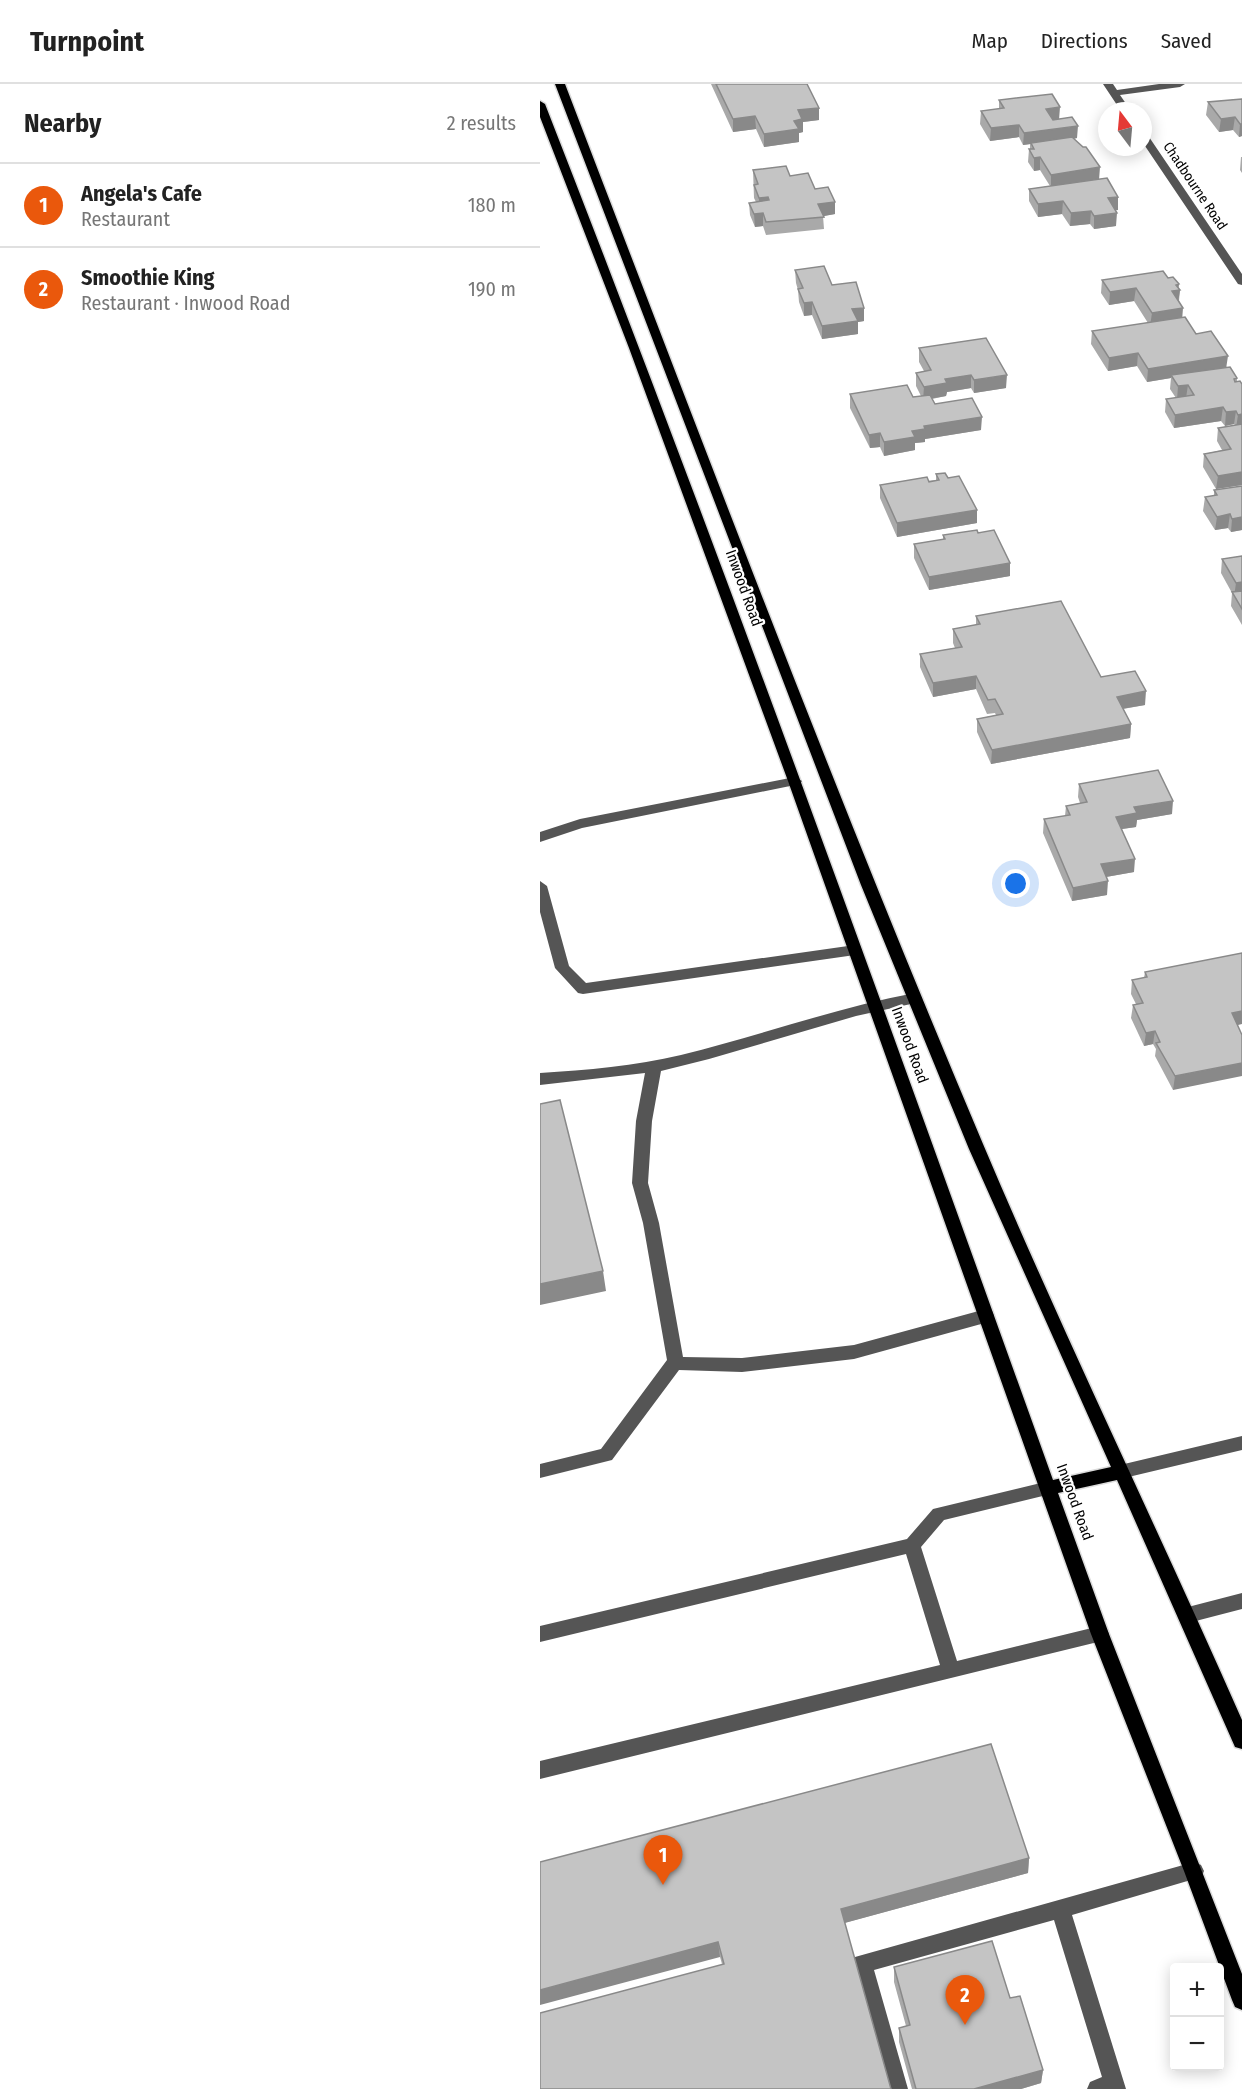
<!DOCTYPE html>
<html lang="en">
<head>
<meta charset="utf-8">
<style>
  :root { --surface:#fff; --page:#f2f2f2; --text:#222; --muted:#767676; --line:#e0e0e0; --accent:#ea580c }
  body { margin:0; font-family:"Fira Sans Condensed",sans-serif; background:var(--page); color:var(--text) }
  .controls { position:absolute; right:18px; bottom:18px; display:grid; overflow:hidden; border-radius:6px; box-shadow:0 3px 15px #0003 }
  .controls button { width:54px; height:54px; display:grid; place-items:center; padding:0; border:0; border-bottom:2px solid var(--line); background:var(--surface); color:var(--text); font:30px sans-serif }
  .compass { position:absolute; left:558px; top:18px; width:54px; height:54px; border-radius:50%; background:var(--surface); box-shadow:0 3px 15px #0003; rotate:344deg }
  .you { position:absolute; left:476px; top:800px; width:21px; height:21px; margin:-15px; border:4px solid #fff; border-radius:50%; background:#1a73e8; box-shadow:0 0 0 9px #1a73e833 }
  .badge { display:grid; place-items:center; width:39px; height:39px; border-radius:50%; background:var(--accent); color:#fff; font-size:20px; font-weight:700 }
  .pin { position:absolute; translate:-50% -50px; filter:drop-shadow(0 2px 3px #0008) }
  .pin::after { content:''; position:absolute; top:32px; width:21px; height:18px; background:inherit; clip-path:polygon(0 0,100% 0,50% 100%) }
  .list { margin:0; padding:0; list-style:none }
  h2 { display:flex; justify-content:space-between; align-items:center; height:78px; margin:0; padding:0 24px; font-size:26px }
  h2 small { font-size:20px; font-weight:400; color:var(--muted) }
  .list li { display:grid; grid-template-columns:39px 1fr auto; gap:18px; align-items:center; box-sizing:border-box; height:84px; padding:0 24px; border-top:2px solid var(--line) }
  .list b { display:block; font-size:22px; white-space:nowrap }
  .list p { margin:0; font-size:20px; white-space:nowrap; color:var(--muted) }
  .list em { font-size:20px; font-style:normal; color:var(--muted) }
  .map { position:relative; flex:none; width:702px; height:2005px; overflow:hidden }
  header { display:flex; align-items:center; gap:36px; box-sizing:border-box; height:84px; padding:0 30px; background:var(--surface); border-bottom:2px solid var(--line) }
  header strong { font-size:28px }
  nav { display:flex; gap:33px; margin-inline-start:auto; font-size:21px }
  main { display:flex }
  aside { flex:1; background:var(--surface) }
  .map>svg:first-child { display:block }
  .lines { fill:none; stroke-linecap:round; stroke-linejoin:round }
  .major-casing { stroke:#dbdbdb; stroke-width:3 }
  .minor { fill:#555; fill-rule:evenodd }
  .major { fill:#000; fill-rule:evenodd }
  .wall { fill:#a9a9a9 }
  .shaded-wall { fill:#898989 }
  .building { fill:#c4c4c4; stroke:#898989; stroke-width:1.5 }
  .labels { text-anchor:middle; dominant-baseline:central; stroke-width:4.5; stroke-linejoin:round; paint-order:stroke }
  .far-street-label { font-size:14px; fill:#000; stroke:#fff }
  .street-label { font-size:15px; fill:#000; stroke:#fff }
</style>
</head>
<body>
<header>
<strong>Turnpoint</strong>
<nav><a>Map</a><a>Directions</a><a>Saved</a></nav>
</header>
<main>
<aside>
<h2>Nearby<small>2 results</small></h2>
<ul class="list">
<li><span class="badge">1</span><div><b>Angela's Cafe</b><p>Restaurant</p></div><em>180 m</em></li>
<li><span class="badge">2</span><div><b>Smoothie King</b><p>Restaurant · Inwood Road</p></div><em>190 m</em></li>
</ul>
</aside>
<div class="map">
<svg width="702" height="2005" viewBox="0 0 702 2005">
  <rect width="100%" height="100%" fill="#fff"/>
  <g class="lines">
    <defs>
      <path id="major" d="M15,0h10c136,354 270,710 418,1060 82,194 174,383 259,576v29l-7,-2 -118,-267 -59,13 51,141 133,340v36l-7,-3 -3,-7 -48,-129 -93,-237 -303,-853 -159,-433 -89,-231v-16l5,3c178,455 343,916 508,1376l58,-13 -142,-318 -108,-264z"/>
    </defs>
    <use href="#major" class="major-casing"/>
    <path class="minor" d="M563,0h10l4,6 42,-6h26l-5,3 -60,8 11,16h-10z
      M603,49l4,1 95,140v11l-4,-1 -95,-141z
      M255,693l7,4 -2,3 -218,44 -42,14v-10l40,-13z
      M0,797l7,5 22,80 17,17 269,-38 7,5 -7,5 -272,39 -5,-1 -23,-25 -15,-56z
      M375,909l7,5 -2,4 -64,14 -147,43 -48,12 -9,50 -4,62 11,40 24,134 59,1 112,-13 132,-36 6,2 2,5 -2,5 -138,38 -112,13 -63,-2 -67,90 -72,18v-14l61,-15 66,-89 -24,-137 -11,-40 4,-62 9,-48 -105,12v-12c47,-3 95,-7 141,-18 78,-19 154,-47 234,-62z
      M702,1352v14l-122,29 -6,-2 -3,-5 3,-5 6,-2z
      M509,1397l6,2 3,5 -3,5 -111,27 -23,27 36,114 143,-35 6,2 3,6 -3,6 -566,139v-18l400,-96 -34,-111 -366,88v-16l367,-87 26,-30z
      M702,1509v16l-54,14 -6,-2 -3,-6 3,-6 6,-2z
      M654,1778l7,3 3,6 -3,6 -129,38 54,174h-39l3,-7 12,-5 -48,-157 -180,50 34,119h-20l-36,-125 3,-7z"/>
    <use href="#major" class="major"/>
  </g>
  <path class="wall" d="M171,0h96l12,24v12l-16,2v10l-4,1v9l-35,5 -8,-18 -23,3z
    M702,15v37l-3,1 -6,-7 -14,2 -13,-17 2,-13z
    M459,16l61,19 17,19 -3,1 25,40 19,31h-3l1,16 -22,3 -4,-5 -20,2 -8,-12 -24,3 -9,-16v-12l21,-3 -10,-16 -6,1 -6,-9 1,-13h1v-5l-7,1 -4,-8 -29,4 -10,-17 1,-13 18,-2z
    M701,73h1v16l-2,-3z
    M213,86l37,6 25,13 20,13v12l-12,2 1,13 -58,6 -3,-9 -8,1 -5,-12 -1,-12 7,-1 -2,-4z
    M255,186l37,15 32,36 -6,1v12l-36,5 -10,-24 -8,1 -5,-14 -1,-12 -2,-7z
    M628,194l11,6 -1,5 2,1 -1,11 3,16 14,17 41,44v3l5,3v101l-26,4 -13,-22 1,-13 18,-4 -5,-9 1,-13 17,-3 -1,-1 -9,2 -4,-5 -47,7 -9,-16 1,-13 10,-1 -6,-9 1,-11 -24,4 -10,-16 -29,5 -17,-27 1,-13 56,-8 -14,-22 -25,4 -8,-12 1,-13z
    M379,264l87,40 -32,5 -3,-5 -24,4 -1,4 -14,3 3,5 46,26 -56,9v3l-10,1v7l-31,6 -4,-9 -10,1 -20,-40v-14l63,3 8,-1 -5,-10v-13l8,-2 -5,-9z
    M396,390l12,4 29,32v13l-80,14 -17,-39v-13l56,-5z
    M702,402v44l-11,2 -3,-4 -13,2 -12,-19 2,-14 9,-1v-6z
    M438,449l32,30v13l-81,14 -15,-32v-14l29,-4v-5z
    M702,472v69l-11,-19 1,-13 -11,-20 1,-14z
    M436,532l125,61 44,28 -22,4 8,15 -1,14 -139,26 -14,-32v-13l19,-4 -1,-2 -8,1 -11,-25 -43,8 -13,-30v-13l35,-6 -2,-5v-14l23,-4z
    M539,700l93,30 -35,6 -1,7 -14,2 12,43 -28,5 1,18 -35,6 -29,-68 1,-14 21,-3 1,-10 14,-3 -2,-6z
    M605,888l92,53 -64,65 -18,-34 1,-7 -3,-5 -9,2 -13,-28 2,-13 3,-1 -5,-10 1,-14 12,-2z
    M489,1774l-1,15 -184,50 -122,41 -2,-7 -180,-95z
    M354,1883l116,31 33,72 -2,13 -20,6h-109l-13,-47v-14l7,-2 -12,-44z"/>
  <path class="shaded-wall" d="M520,23l-1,13 -13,2v-13z
    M279,24v12l-16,2v10l-4,1v9l-35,5v-13l30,-13 4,-11z
    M215,32l1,13 -23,3v-13z
    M695,33l-2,13 -14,2 2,-13z
    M700,40h2v12l-3,1z
    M479,41v12l-29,4 1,-13z
    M538,42l-1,12 -54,7 1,-12z
    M500,73v13l-6,1v-13z
    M560,83l-1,13 -48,7v-12z
    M228,113v13l-9,1v-13z
    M578,113v13l-11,1 1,-13z
    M523,117l-1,13 -24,3v-13z
    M295,118v12l-16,3 -1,-13z
    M551,127l-1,13 -20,2 1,-13z
    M223,129v13l-8,1 -1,-13z
    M577,129l-1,13 -22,3v-13z
    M639,200l-1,6h2l-2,13 -6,-12 4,-6z
    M596,204l-2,13 -25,4 1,-13z
    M272,218v13l-8,1v-13z
    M324,224v13l-6,1v12l-36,5v-13l30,-17z
    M643,224l-1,13 -32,5 2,-13z
    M598,269l-1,13 -29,5 1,-13z
    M688,272l-2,13 -55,6v3l-24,4 1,-13z
    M431,291v13l-24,4 -1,4 -23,4 1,-13 21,-8z
    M467,291l-1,13 -32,5v-13z
    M648,301l-2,13 -9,2 1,-14z
    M683,323l-2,14 -47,7 1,-13z
    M696,327l-2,13 -9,2 1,-14z
    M702,330v13l-6,1 2,-13z
    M442,333l-1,13 -56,9v3l-10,1v7l-31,6v-14l28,-11 12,-5z
    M340,349v14l-10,1 -1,-13z
    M702,388v13l-26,4 2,-13z
    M437,426v13l-80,14v-14z
    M690,430l-2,14 -13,2 2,-13z
    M702,433v13l-11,2 1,-13z
    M470,479v13l-81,14v-13z
    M702,498v13l-8,2 2,-14z
    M436,592v13l-43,8v-14z
    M606,607l-1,14 -30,5 2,-13z
    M591,640l-1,14 -139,26 1,-14z
    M633,717l-1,13 -35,6 -1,7 -21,3 1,-13 18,-10z
    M595,775l-1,13 -34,6 1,-14z
    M568,797l-1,14 -35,6 1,-13z
    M702,927v13l-12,3 2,-14z
    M615,947l-2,13 -9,2 2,-13z
    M702,979v13l-69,14 2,-14z
    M63,1187l3,20 -66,14v-21z
    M489,1774l-1,15 -187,51v-15z
    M178,1858l2,15 -180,48v-15z
    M503,1986l-2,13 -20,6h-47z"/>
  <path class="building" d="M176,0h91l12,24 -21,2 4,9 -8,2 5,8 -35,5 -9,-18 -22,3z
    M512,10l8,13 -14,2 7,11 19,-3 6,9 -54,7 -5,-8 -28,3 -10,-17 23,-3 -5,-8z
    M702,15v25h-2l-5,-7 -14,2 -13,-17z
    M532,53l11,10h3l14,20 -49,8 -11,-18 -6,1 -5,-9h5l-3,-6z
    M246,82l4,10 18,-3 7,16 13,-2 7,15 -17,2 6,13 -58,5 -3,-9 -9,1 -5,-11 20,-3 -1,-3 -9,1 -5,-13 4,-1 -5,-14z
    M567,94l11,19 -10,1 9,15 -23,3 -3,-5 -20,2 -8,-12 -25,3 -9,-15z
    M284,182l8,19 24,-3 8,26 -12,1 6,12 -36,5 -10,-24 -8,1 -6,-14 5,-1 -8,-18z
    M623,187l5,7 5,-1 6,7 -3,1 4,5 -8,1 11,17 -31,5 -16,-25 -26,4 -8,-12z
    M645,233l11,17 15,-3 17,25 -80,13 -10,-16 -29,5 -17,-27z
    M446,254l21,37 -33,5 -3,-5 -26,4 2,4 -23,4 -8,-14 15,-3 -12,-22z
    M690,283l7,11 -3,1 1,3 5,-1 2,3v30l-4,1 -2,-4 -10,1 -3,-5 -48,8 -9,-16 28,-4 -6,-10 -10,1 -7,-11z
    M367,301l6,12 17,-2 5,9 37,-6 10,19 -58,9 1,3 -13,2 3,6 -31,5 -4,-9 -11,2 -19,-41z
    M702,340v48l-24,4 -14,-22 27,-5 -13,-21z
    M405,389l3,5 11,-2 18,34 -80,13 -17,-38 47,-8 2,5 10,-2 -3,-6z
    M702,402v31l-10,2 -2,-5 -13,3 -12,-20 12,-2 -3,-5z
    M437,446l1,3 16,-3 16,33 -81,14 -15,-33 31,-5 -2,-4z
    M702,472v26l-6,1 -14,-24z
    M702,507v18l-10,-17z
    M521,517l40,76 34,-6 11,20 -29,6 14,27 -139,26 -15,-31 26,-5 -8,-15 -7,1 -12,-24 -43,7 -13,-29 42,-7 -9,-18 27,-5 -4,-8z
    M618,686l15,31 -39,6 3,6 -21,4 19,42 -34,5 7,17 -35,7 -29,-69 26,-4 -4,-9 21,-4 -8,-18z
    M702,869v58l-10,2 10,22v28l-67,13 -19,-33 4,-1 -5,-11 -9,2 -13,-28 10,-2 -11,-23 15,-3 -2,-5z
    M20,1016l43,171 -63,13v-180z
    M451,1660l38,114 -188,51 50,180h-351v-76l184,-49 -6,-22 -178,48v-128z
    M452,1857l18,57 10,-2 23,74 -69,19h-58l-17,-61 11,-3 -16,-58z"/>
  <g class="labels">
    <g class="far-street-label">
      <text transform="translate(655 102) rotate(56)">Chadbourne Road</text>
    </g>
    <g class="street-label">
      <text transform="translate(204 504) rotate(70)">Inwood Road</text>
      <text transform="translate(370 961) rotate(70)">Inwood Road</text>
      <text transform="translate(535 1418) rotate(70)">Inwood Road</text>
    </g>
  </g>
</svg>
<div class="controls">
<button>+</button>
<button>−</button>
</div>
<svg class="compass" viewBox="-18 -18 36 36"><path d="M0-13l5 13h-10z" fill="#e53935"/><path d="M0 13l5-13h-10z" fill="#767676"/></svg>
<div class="you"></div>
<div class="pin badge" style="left:123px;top:1801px">1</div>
<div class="pin badge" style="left:425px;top:1941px">2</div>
</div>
</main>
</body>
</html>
